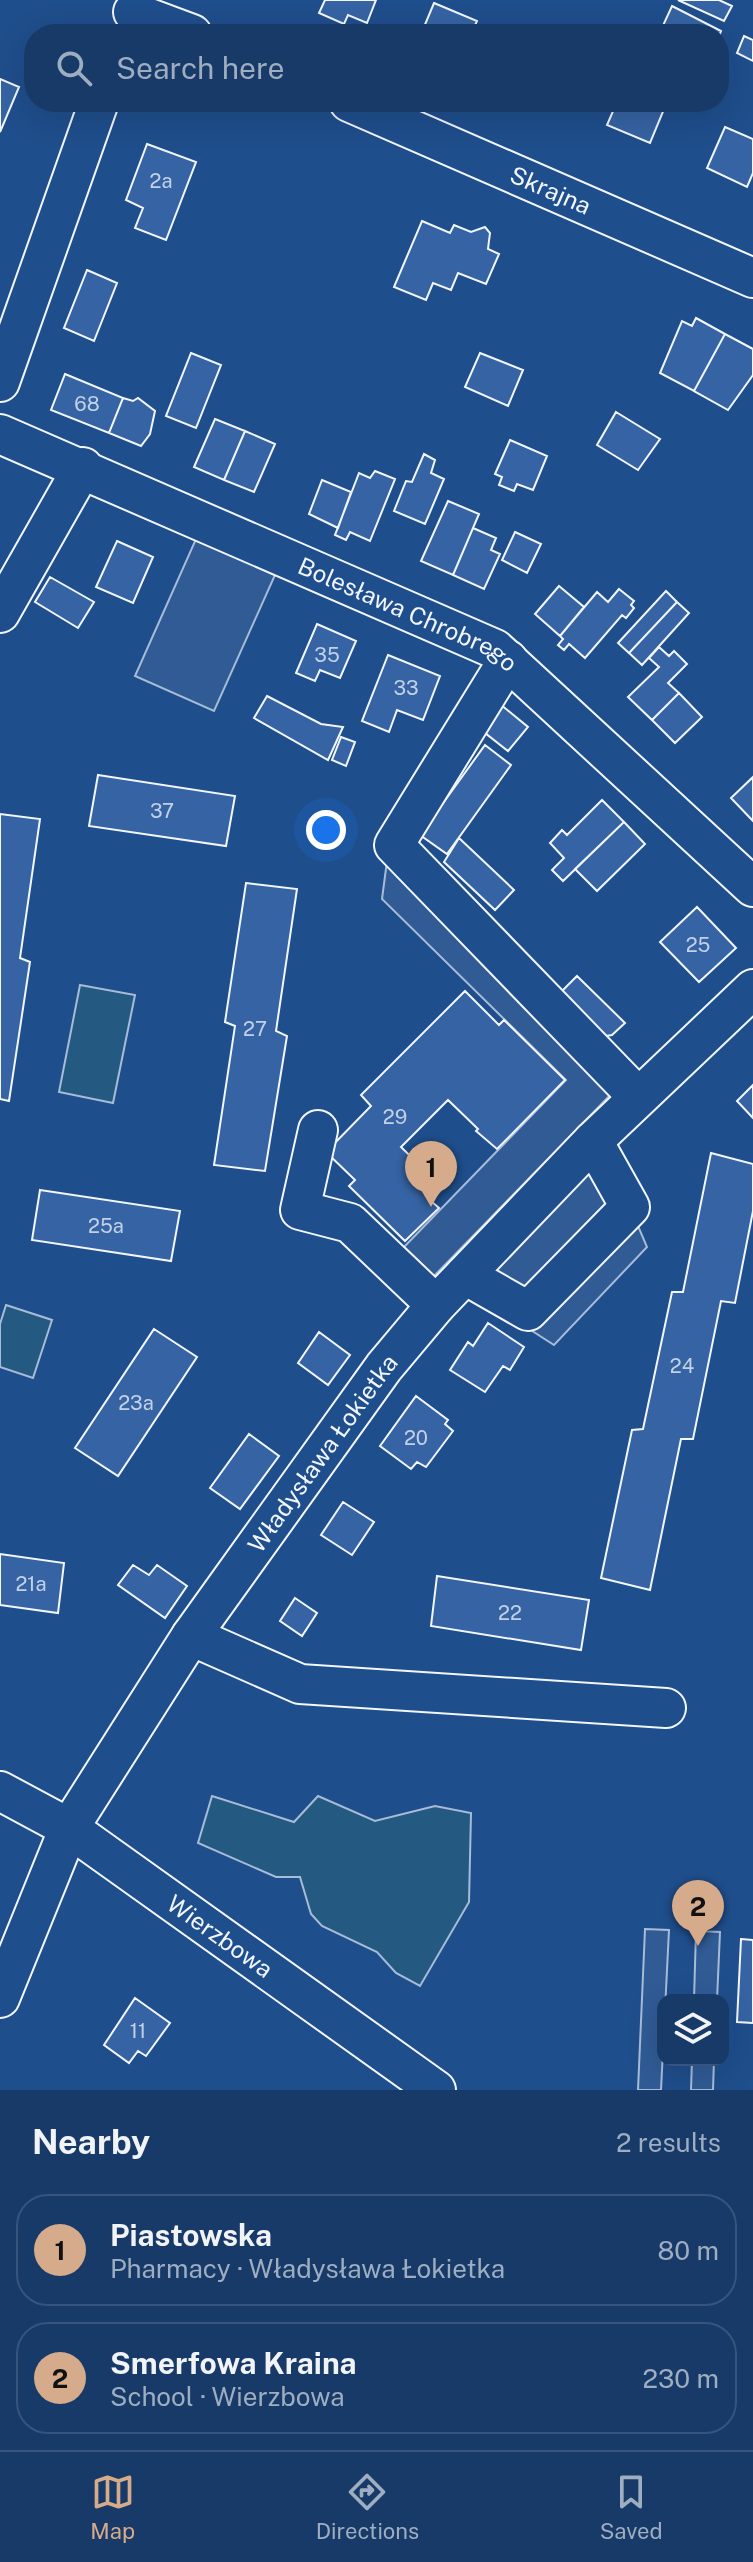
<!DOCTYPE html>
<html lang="en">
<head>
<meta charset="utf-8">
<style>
  :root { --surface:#173a69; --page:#20416f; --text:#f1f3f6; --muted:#9eadc0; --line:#36547d; --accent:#d6ab8b }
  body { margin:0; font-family:"Public Sans",sans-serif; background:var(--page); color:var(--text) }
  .controls { position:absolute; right:24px; bottom:24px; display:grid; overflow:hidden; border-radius:16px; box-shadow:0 8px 32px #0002 }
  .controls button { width:72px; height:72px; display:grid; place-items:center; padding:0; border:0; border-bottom:2px solid var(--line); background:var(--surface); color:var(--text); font:40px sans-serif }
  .you { position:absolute; left:326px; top:830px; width:28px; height:28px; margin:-20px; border:6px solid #fff; border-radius:50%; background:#1a73e8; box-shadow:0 0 0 12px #1a73e833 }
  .badge { display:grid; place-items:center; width:52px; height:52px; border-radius:50%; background:var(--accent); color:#111; font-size:26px; font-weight:700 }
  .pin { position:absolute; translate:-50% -66px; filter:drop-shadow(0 2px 4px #0008) }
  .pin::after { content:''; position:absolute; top:42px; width:28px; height:24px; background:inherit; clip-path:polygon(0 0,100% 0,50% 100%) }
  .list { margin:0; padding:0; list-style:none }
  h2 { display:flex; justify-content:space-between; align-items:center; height:104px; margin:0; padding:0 32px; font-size:34px }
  h2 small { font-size:26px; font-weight:400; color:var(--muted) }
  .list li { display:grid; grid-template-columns:52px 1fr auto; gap:24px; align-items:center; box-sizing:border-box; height:112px; margin:0 16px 16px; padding:0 16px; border:2px solid var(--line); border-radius:32px }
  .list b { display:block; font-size:30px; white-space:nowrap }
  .list p { margin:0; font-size:26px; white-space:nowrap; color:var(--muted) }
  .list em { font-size:26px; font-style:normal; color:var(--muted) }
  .icon { flex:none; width:44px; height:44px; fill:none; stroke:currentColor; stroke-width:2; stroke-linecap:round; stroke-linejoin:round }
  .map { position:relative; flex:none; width:753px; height:2090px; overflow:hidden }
  .search { position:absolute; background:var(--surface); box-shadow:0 8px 32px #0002; left:24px; right:24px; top:24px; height:88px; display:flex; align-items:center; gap:20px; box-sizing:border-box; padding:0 28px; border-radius:32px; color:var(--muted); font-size:30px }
  .sheet { height:360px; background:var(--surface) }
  nav { display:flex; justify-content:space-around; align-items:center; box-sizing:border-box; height:112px; border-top:2px solid var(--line); background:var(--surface); font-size:22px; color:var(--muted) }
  nav a { display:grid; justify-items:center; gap:4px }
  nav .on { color:var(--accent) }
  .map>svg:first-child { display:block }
  .green { fill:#245a82; stroke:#a8bbd7; stroke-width:2 }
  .parking { fill:#305b95; stroke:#a8bbd7; stroke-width:2 }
  .building { fill:#3563a3; stroke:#f2f6ff; stroke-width:2 }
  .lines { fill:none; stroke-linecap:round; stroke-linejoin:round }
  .minor-casing { stroke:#f2f6ff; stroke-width:42 }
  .minor { stroke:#1f4e8c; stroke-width:38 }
  .labels { text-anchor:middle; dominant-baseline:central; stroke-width:6; stroke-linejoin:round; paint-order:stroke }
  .number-label { font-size:20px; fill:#c3d1e8 }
  .street-label { font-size:24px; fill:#f2f6ff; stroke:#1f4e8c }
</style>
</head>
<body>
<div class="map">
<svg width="753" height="2090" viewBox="0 0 753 2090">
  <rect width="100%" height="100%" fill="#1f4e8c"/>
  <path class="green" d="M80,985l55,10 -22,108 -54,-11z
    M6,1305l46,15 -19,58 -33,-11v-43z
    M212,1796l82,26 24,-26 57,25 60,-15 36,7 -2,89 -49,84 -24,-13 -19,-21 -55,-26 -11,-12 -11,-37h-24l-78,-34z"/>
  <path class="parking" d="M196,539l79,36 -61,136 -79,-35z
    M387,861l232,225 -185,190 -30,-29 162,-167 -184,-181z
    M581,1168l49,39 17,40 -93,98 -87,-56z
    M645,1929l24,1 -8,160h-23z
    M696,1931l24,1 -3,68h-23z
    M692,2060h22l-1,30h-22z"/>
  <path class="building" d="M325,0h51l-9,23 -19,-8 -4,9 -25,-11z
    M678,0h41l13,6 -8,15z
    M434,3l43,18 -6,13h-50z
    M672,6l49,25 -2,5 -59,-4z
    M744,36l9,4v21l-16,-8z
    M0,79l19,8 -19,45z
    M617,102h50l-17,41 -43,-18z
    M725,127l28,12v34l-6,14 -40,-19z
    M147,144l49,18 -30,78 -31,-12 8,-20 -17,-8z
    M422,221l28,12 4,-8 17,7 14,-5 5,6 -2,16 11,5 -13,30 -28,-11 -7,17 -18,-7 -7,17 -32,-13z
    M87,270l30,13 -23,58 -30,-13z
    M696,318l29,16 -31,57 -34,-18 22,-52 10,5z
    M725,334l28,15v26l-25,35 -34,-19z
    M191,353l30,12 -25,63 -30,-12z
    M480,353l43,17 -15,36 -43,-19z
    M65,374l58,24 -14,35 -58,-23z
    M123,398l10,3 5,-3 17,13 -5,23 -9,12 -32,-13z
    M616,412l44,27 -22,31 -41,-25z
    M215,419l30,12 -21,49 -30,-13z
    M245,431l30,13 -21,48 -30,-12z
    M510,440l37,16 -14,34 -16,-6 -3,7 -15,-6 3,-8 -7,-3z
    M424,454l11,6 -4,13 13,6 -19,45 -31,-13 12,-30 6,1z
    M375,471l20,8 -25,62 -20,-9 -4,8 -11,-5 24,-62 11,5z
    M322,480l29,12 -13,36 -29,-14z
    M448,501l31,13 -26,61 -32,-14z
    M473,528l23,10 -5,12 9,4 -16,35 -31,-14z
    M515,532l26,12 -14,29 -25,-13z
    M117,541l36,16 -20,46 -37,-16z
    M50,577l44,25 -16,26 -43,-26z
    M559,586l25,21 -24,29 -25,-22z
    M619,589l15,12 -3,4 3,3 -8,10 -4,-3 -37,43 -16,-14 -5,6 -6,-5 5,-6 -3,-3 37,-44 11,10z
    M666,591l11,11 -48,51 -11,-10z
    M677,602l12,11 -47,52 -13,-12z
    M317,624l39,17 -16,37 -20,-8 -5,11 -19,-8z
    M659,647l10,9 5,-5 13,13 -19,19 11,10 -27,27 -24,-23 31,-30 -10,-9z
    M388,655l52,21 -17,44 -26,-10 -8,22 -27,-11z
    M679,693l23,24 -27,26 -23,-23z
    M267,696l54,28 22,3 -15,33 -74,-42z
    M500,704l28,23 -20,24 -28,-22z
    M341,737l14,5 -9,24 -14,-6z
    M485,745l26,20 -64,89 -27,-19z
    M98,775l137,21 -9,50 -137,-20z
    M753,777v44l-22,-23z
    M602,800l22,22 -61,59 -11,-11 12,-12 -14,-15 12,-13 5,5z
    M0,814l40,5 -20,139 10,4 -21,139 -9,-2z
    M624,822l21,22 -48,47 -22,-22z
    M459,838l55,52 -19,20 -51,-48z
    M246,883l51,6 -21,142 11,5 -22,135 -51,-6 21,-139 -10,-4z
    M697,907l39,41 -37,34 -39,-40z
    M577,976l48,47 -13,12 -12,2 -42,-42z
    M465,991l34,34 5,-5 61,60 -68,69 -21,-18 2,-2 -30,-29 -47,47 42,41 -12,13 8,7 -34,33 -56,-55 6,-6 -29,-28 45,-46 -10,-11z
    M753,1085v33l-16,-17z
    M711,1153l42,11v47l-18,92 -14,-2 -28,138h-12l-31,151 -49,-12 31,-148 11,-1 29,-137h11z
    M40,1190l140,21 -9,50 -139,-21z
    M488,1323l36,24 -14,23 -7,-4 -18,26 -35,-22 18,-28 5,4z
    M154,1329l43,28 -79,119 -43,-28z
    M319,1332l31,23 -22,30 -30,-22z
    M416,1396l32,24 -3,4 8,7 -27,36 -9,-5 -6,7 -31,-23z
    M249,1434l30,22 -39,53 -30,-21z
    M343,1502l31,20 -22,33 -31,-20z
    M0,1554l64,9 -6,50 -58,-8z
    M133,1565l16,10 8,-10 30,21 -22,32 -47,-33z
    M437,1576l152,24 -8,50 -150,-24z
    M295,1598l22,15 -15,23 -22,-15z
    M741,1939l12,1v83l-16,-1z
    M135,1998l35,25 -24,33 -8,-5 -9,12 -25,-18z"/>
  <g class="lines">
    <defs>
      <g id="minor">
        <path d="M133,12l59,22"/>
        <path id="s1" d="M349,102l404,176"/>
        <path d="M0,382l99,-280"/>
        <path id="s2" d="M0,434l495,215 258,238"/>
        <path d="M0,613l83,-146"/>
        <path d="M508,660l-114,185 244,252"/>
        <path d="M318,1130l-18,80 50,13 86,82"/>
        <path d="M465,1275l63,36 102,-104 -37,-66"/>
        <path d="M191,1636l109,48 366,24"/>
        <path id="s3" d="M0,1791l69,37 367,262"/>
        <path id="s4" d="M0,1998l69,-170 122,-192 193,-269 52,-62 157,-164 160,-152"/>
      </g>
    </defs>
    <use href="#minor" class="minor-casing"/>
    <use href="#minor" class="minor"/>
  </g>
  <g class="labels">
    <g class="number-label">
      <text x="161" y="181">2a</text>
      <text x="87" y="404">68</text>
      <text x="327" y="655">35</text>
      <text x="406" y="688">33</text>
      <text x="162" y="811">37</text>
      <text x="698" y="945">25</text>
      <text x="255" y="1029">27</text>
      <text x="395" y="1117">29</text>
      <text x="106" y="1226">25a</text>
      <text x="682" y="1366">24</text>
      <text x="136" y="1403">23a</text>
      <text x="416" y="1438">20</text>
      <text x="31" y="1584">21a</text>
      <text x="510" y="1613">22</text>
      <text x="138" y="2031">11</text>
    </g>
    <g class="street-label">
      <text stroke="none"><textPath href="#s1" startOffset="220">Skrajna</textPath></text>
      <text stroke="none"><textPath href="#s2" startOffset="446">Bolesława Chrobrego</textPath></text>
      <text stroke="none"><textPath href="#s4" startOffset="636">Władysława Łokietka</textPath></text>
      <text stroke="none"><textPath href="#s3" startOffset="264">Wierzbowa</textPath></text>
    </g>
  </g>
</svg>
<div class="controls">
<button><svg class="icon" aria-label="layers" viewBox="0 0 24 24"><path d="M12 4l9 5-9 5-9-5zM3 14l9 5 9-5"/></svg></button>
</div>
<div class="you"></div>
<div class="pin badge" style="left:431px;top:1207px">1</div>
<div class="pin badge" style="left:698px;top:1946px">2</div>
<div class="search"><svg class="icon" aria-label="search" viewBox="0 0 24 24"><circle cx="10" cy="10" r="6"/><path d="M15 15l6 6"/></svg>Search here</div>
</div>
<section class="sheet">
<h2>Nearby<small>2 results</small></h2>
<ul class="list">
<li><span class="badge">1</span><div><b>Piastowska</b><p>Pharmacy · Władysława Łokietka</p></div><em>80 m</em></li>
<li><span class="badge">2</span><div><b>Smerfowa Kraina</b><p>School · Wierzbowa</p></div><em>230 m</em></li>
</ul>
</section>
<nav>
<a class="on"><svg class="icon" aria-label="map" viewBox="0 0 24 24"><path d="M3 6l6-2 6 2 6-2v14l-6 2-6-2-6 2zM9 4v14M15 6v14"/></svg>Map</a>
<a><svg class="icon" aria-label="directions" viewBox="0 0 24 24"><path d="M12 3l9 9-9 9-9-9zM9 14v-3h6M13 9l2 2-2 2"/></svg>Directions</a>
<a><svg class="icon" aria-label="saved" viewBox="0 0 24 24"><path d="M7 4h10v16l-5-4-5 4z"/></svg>Saved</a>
</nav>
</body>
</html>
